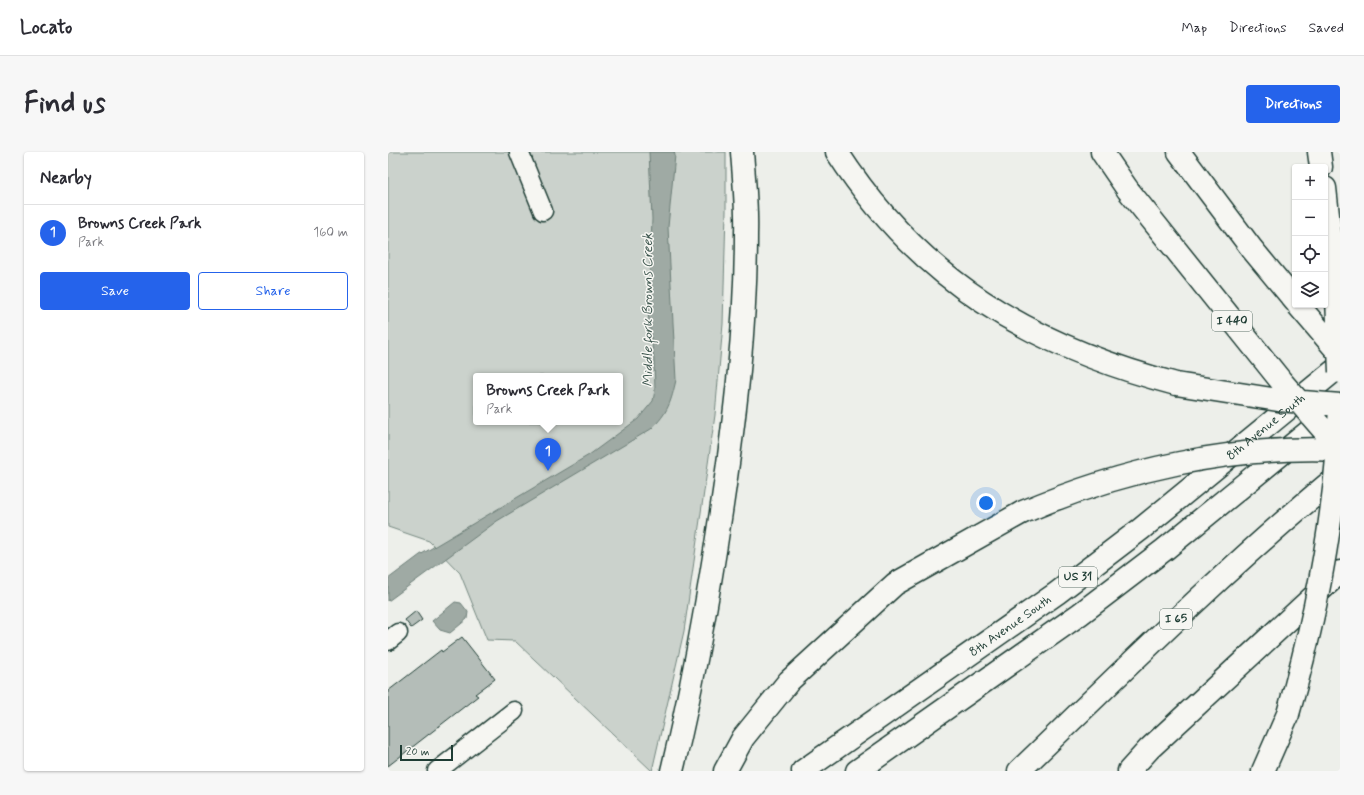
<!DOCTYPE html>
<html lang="en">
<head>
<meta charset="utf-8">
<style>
  :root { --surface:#fff; --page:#f7f7f7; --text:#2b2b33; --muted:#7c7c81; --line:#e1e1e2; --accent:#2563eb }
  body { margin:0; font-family:Mynerve,sans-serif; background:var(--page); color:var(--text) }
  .controls { position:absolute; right:12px; top:12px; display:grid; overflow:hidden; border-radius:4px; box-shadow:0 1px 3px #0004 }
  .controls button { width:36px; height:36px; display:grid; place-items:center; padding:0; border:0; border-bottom:1px solid var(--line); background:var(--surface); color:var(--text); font:20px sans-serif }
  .scale { position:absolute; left:12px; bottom:10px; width:53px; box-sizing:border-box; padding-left:4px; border:2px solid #1f3d34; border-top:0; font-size:11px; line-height:14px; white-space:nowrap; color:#1f3d34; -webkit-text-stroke:3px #f6f6f2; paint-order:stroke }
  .you { position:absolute; left:598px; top:351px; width:14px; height:14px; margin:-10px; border:3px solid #fff; border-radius:50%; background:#1a73e8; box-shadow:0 0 0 6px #1a73e833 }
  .badge { display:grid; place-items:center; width:26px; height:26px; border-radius:50%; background:var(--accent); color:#fff; font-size:13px; font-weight:700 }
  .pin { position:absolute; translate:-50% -33px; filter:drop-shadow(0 1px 2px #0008) }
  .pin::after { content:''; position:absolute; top:21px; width:14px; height:12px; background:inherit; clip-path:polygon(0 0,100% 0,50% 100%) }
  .popup { position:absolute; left:85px; top:221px; width:150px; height:52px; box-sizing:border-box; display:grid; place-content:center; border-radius:4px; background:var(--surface); filter:drop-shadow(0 1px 3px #0005); font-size:13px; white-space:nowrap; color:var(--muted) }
  .popup b { font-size:15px; color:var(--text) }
  .popup::after { content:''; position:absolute; left:50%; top:100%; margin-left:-8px; border:8px solid transparent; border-top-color:var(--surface) }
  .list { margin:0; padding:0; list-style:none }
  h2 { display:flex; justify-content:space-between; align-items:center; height:52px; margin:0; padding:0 16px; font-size:17px }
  h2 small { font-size:13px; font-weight:400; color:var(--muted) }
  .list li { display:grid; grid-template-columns:26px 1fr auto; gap:12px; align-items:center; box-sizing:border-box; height:56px; padding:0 16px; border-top:1px solid var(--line) }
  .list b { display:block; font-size:15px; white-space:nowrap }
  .list p { margin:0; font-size:13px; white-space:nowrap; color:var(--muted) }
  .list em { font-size:13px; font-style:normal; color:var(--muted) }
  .actions { display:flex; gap:8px; padding:12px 16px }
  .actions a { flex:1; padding:9px 0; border:1px solid var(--accent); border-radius:4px; text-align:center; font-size:14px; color:var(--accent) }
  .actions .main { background:var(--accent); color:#fff }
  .icon { flex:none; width:22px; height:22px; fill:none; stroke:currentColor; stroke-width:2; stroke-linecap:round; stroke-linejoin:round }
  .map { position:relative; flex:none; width:952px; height:619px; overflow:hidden; border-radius:4px }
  header { display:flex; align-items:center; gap:24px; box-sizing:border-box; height:56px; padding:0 20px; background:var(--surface); border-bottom:1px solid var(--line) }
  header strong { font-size:19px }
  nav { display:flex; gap:22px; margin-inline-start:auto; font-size:14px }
  .intro { display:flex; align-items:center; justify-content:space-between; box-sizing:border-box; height:96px; padding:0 24px }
  h1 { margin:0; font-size:28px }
  .button { padding:10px 18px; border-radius:4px; background:var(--accent); color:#fff; font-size:14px; font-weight:700 }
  main { display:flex; gap:24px; padding:0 24px }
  aside { flex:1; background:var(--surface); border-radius:4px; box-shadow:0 1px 3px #0004 }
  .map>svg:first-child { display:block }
  .green { fill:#cbd2cc; stroke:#758880; fill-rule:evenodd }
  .water { fill:#9faaa4; stroke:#6c7e77 }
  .building { fill:#b4bdb8; stroke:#1f3d34 }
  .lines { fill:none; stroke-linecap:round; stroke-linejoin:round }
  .minor-casing { stroke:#1f3d34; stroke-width:21 }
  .primary-casing { stroke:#1f3d34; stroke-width:25 }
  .motorway-casing { stroke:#1f3d34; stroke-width:25 }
  .minor { stroke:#f6f6f2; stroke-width:18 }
  .primary { stroke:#f6f6f2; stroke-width:22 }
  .motorway { stroke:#f6f6f2; stroke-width:22 }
  .motorway-bridge-casing { stroke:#1f3d34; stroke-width:25; stroke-linecap:butt }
  .motorway-bridge { stroke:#f6f6f2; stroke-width:22 }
  .labels { text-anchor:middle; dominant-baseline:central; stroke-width:3; stroke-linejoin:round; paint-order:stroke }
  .shield { fill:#f6f6f2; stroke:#60746d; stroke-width:1 }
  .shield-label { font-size:12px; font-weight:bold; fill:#1f3d34 }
  .street-label { font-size:13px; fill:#1f3d34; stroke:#f6f6f2 }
  .water-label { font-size:14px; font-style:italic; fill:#3f5850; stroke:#f6f6f2 }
</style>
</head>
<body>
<header>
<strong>Locato</strong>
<nav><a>Map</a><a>Directions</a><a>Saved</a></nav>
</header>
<div class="intro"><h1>Find us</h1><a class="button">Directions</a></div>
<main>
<aside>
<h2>Nearby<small></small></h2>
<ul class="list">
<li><span class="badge">1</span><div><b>Browns Creek Park</b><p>Park</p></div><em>160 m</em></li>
</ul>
<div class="actions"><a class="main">Save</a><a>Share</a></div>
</aside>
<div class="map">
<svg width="952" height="619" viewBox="0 0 952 619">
  <rect width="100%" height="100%" fill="#edefea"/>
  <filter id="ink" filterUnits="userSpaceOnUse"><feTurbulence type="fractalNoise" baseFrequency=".025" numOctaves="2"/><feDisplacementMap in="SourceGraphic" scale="8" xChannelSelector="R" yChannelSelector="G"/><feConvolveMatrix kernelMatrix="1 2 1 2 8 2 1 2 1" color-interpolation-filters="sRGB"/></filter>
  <g filter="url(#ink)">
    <path class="green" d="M0,0h338v59l-3,113 -8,91 -31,216 -32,140 -137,-130 -28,-1 -27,-67 -31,-32 -41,-14zM88,224h144v46h-144z"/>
    <path class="water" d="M261,0h25l1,3 -7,72 8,153c-5,22 -8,33 -25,49l-154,92 -109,80v-22l32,-24 169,-100 49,-36 15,-18 2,-11 -1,-30 -6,-47 4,-94z
      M67,450l6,1 7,9 -1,7 -17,14 -10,-3 -8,-9z"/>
    <path class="building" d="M28,459l6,9 -11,8 -6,-8z
      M74,485l33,42 -20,15 3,2 -90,70v-75l53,-41 1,2z"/>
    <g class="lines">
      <defs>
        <path id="minor" d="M131,0l24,59
          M0,489l10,-8
          M49,619l77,-60"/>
        <g id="primary">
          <path id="s1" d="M415,619l254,-178 84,-64 199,-163"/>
          <path d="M469,619l223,-157 84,-64 176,-144"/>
        </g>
        <path id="motorway" d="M449,0c82,128 194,194 339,232
          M714,0l26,38
          M791,0l73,97 43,52
          M931,0l2,15
          M937,36l12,109
          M284,619c21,-86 36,-172 49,-259 14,-93 25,-185 25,-278 1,-27 -2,-55 -4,-82
          M337,619l18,-33 46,-57 106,-97 128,-72
          M631,619c105,-101 208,-204 321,-297
          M741,619l20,-22 191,-177
          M875,619l25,-57"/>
      </defs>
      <use href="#minor" class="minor-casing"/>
      <use href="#primary" class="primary-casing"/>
      <use href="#motorway" class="motorway-casing"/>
      <use href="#minor" class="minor"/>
      <use href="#primary" class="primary"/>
      <use href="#motorway" class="motorway"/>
      <defs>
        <path id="motorway-bridge" d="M740,38l153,191 59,68
          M949,145l3,75
          M910,153l42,49
          M788,232l102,16 62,5
          M635,360c99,-42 209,-67 317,-62
          M900,562c29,-101 49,-204 52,-309"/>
      </defs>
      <use href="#motorway-bridge" class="motorway-bridge-casing"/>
      <use href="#motorway-bridge" class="motorway-bridge"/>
    </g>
  </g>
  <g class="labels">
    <g class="shield">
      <rect x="824" y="159" width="40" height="20" rx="3"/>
      <rect x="671" y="415" width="38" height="20" rx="3"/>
      <rect x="772" y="457" width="32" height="20" rx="3"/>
    </g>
    <g class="shield-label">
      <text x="844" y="169">I 440</text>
      <text x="690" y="425">US 31</text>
      <text x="788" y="467">I 65</text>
    </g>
    <g class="street-label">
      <text stroke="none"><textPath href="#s1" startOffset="577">8th Avenue South</textPath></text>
      <text stroke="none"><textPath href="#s1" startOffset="253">8th Avenue South</textPath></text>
    </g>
    <g class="water-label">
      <text transform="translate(260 158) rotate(-90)">Middle fork Browns Creek</text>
    </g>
  </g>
</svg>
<div class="controls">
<button>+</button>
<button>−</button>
<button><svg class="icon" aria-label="locate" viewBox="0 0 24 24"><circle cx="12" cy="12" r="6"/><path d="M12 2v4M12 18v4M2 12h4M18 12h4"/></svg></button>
<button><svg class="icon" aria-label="layers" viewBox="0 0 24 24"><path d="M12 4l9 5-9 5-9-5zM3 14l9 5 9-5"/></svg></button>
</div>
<div class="scale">20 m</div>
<div class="you"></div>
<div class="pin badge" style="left:160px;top:319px">1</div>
<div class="popup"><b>Browns Creek Park</b>Park</div>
</div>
</main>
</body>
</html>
